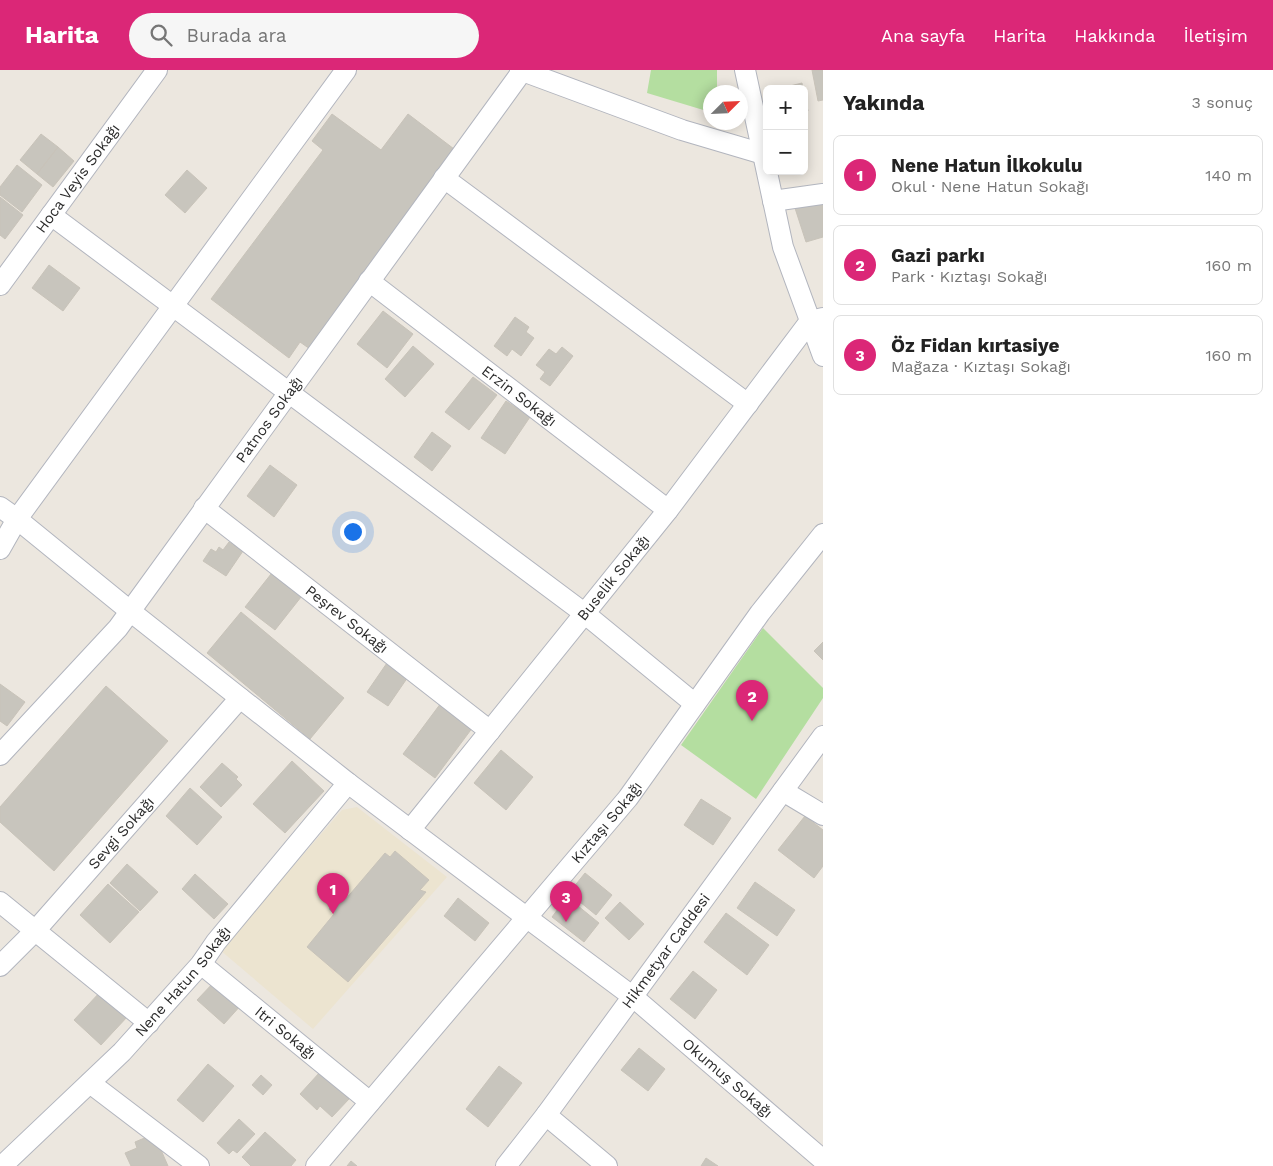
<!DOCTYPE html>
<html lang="tr">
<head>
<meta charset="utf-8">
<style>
  :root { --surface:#fff; --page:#f6f6f6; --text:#222; --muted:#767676; --line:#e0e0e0; --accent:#db2777 }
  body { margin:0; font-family:"Work Sans",sans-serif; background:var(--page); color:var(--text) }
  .controls { position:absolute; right:15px; top:15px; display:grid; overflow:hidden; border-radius:8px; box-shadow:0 2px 12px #0003 }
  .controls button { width:45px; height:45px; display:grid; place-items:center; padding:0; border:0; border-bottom:1px solid var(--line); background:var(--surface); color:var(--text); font:25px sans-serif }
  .compass { position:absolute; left:703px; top:15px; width:45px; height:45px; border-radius:50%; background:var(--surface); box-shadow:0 2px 12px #0003; rotate:66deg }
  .you { position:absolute; left:352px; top:461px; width:18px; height:18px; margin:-12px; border:4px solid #fff; border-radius:50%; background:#1a73e8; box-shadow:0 0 0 8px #1a73e833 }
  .badge { display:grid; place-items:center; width:32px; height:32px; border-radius:50%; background:var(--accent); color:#fff; font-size:16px; font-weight:700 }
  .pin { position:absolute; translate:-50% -41px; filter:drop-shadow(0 1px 2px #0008) }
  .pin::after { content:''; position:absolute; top:26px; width:18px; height:15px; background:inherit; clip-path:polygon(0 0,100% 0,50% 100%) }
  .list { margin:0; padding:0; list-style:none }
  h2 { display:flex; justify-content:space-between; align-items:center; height:65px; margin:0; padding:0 20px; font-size:21px }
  h2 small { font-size:16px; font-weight:400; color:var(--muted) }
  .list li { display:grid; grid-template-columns:32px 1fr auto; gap:15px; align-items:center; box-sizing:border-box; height:80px; margin:0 10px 10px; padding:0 10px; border:1px solid var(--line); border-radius:8px }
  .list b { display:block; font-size:19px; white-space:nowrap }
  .list p { margin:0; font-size:16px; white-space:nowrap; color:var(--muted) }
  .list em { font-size:16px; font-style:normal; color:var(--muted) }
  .icon { flex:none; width:28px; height:28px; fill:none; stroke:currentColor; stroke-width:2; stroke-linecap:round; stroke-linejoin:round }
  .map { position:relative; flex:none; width:823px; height:1096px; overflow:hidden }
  header { display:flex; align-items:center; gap:30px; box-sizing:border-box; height:70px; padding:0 25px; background:var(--accent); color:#fff }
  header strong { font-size:24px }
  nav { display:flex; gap:28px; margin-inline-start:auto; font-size:18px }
  .search { width:350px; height:45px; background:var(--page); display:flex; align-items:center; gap:12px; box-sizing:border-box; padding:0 18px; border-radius:28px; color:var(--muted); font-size:19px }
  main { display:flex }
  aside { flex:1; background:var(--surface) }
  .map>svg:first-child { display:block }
  .education { fill:#ece4d0 }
  .green { fill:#b4dea0 }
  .building { fill:#c8c5bd; stroke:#c8c3b9 }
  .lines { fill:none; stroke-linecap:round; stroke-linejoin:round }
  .minor-casing { stroke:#b2b5be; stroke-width:22 }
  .minor { stroke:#fff; stroke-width:20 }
  .labels { text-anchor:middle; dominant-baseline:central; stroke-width:4.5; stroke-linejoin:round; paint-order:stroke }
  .street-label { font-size:15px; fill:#2c2c2c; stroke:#fff }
</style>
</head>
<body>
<header>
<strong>Harita</strong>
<div class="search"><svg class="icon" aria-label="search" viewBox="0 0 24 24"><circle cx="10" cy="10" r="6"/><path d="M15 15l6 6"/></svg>Burada ara</div>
<nav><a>Ana sayfa</a><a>Harita</a><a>Hakkında</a><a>İletişim</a></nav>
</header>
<main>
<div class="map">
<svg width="823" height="1096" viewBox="0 0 823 1096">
  <rect width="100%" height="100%" fill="#ece7df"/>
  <path class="education" d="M357,737l90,70 -134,152 -93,-79 122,-140z"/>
  <path class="green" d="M651,0h66v22h-7v20l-63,-19z
    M763,558l60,60v10l-67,101 -75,-54z"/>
  <path class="building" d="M812,0h11v30l-5,1z
    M802,13l1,6h-21v-1z
    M804,22l4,19h-4z
    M332,44l49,36 27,-36 50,38 -148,197 -10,-7 -11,16 -78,-59 112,-149 -11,-9z
    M41,64l17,13 -21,27 -17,-14z
    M58,77l16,14 -21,26 -16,-13z
    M17,95l25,20 -20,27 -22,-17v-8z
    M187,100l20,18 -22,25 -20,-18z
    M823,126v41l-17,5 -12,-37z
    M0,127l23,18 -18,24 -5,-4z
    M49,195l31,23 -17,23 -31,-23z
    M383,241l30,23 -26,34 -30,-24z
    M515,247l14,10 -3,5 8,6 -13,18 -9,-7 -5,7 -13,-10z
    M413,276l21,18 -29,33 -20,-18z
    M562,277l11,9 -23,30 -10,-7 5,-7 -9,-7 13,-16 7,5z
    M473,307l24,18 -28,35 -24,-18z
    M506,331l24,16 -25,37 -24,-16z
    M432,362l19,14 -19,25 -18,-14z
    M270,395l27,20 -23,32 -27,-21z
    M229,472l14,9 -17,25 -23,-15 8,-12 5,3 3,-5 4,3z
    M275,499l30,23 -30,38 -30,-23z
    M241,542l103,86 -34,41 -103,-86z
    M823,572v18l-9,-9z
    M389,590l21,14 -22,32 -21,-14z
    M0,614l25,18 -18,24 -7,-5z
    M106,616l62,55 -114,130 -54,-49v-15z
    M441,633l32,24 -38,51 -32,-24z
    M501,680l32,27 -27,33 -32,-27z
    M292,691l32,30 -39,42 -32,-29z
    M222,693l16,14 -2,2 6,6 -21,22 -21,-20z
    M190,718l32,29 -25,28 -31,-29z
    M701,729l30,19 -18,27 -29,-20z
    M805,746l18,14v36l-9,12 -36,-28z
    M395,781l34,29 -9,10 6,2 -78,90 -41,-35 27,-33 -5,-5 11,-13 5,4 40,-47 5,4z
    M127,794l31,28 -18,19 -30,-28z
    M585,803l27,22 -16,20 -27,-22z
    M195,804l33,30 -14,15 -32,-30z
    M755,812l40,28 -18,26 -40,-28z
    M108,814l31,28 -29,31 -30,-28z
    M567,827l32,26 -15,19 -32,-25z
    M458,828l31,25 -14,18 -31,-25z
    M620,832l24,22 -15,16 -24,-22z
    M726,843l43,32 -22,30 -43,-33z
    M693,901l24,19 -22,29 -25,-20z
    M216,910l26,24 -18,20 -27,-24z
    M101,921l27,25 -27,29 -27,-25z
    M639,978l26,21 -17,22 -27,-21z
    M208,994l26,22 -31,36 -26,-22z
    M499,996l23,17 -34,44 -22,-18z
    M320,1002l29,27 -17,18 -12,-11 -3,4 -17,-16z
    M261,1005l11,10 -9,10 -11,-10z
    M239,1049l16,15 -18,19 -4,-3 -4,4 -12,-11z
    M265,1062l31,28 -5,6h-40l-9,-9z
    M154,1064l14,32h-37l-6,-13 12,-5 -2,-6z
    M706,1088l12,8h-17z
    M351,1091l6,5h-10z"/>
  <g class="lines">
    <defs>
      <g id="minor">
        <path d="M520,0l162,60 81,24"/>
        <path d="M745,0l38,177 40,109"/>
        <path d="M444,108l304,226"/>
        <path d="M773,131l50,-7"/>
        <path d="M51,145l122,91 173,-236"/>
        <path id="s1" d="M369,211l299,229"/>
        <path id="s2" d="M0,215l157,-215"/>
        <path id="s3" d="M0,437l17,12 113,92 218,172 178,134 106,79 191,164"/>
        <path id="s4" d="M204,438l286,223"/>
        <path d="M0,479l17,-30 156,-213 411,307 111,91"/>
        <path id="s5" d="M0,685l118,-127 405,-558"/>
        <path d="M783,721l40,24"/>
        <path id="s6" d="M410,760l258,-320 142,-189 13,-3"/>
        <path d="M0,832l149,121"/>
        <path id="s7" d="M201,894l169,138"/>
        <path id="s8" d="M0,896l35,-35 205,-233"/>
        <path d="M90,1013l109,83"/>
        <path d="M546,1045l61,51"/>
        <path id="s9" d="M2,1096l120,-114 79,-88 15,-22 132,-159"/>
        <path id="s10" d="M316,1096l312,-368 132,-185 63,-79"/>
        <path id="s11" d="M506,1096l40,-51 277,-379"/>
      </g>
    </defs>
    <use href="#minor" class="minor-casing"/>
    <use href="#minor" class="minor"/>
  </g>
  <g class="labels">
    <g class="street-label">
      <text stroke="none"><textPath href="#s2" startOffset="132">Hoca Veyis Sokağı</textPath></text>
      <text stroke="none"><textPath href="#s1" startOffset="189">Erzin Sokağı</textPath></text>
      <text stroke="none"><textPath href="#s5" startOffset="431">Patnos Sokağı</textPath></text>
      <text stroke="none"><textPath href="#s6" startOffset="324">Buselik Sokağı</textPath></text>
      <text stroke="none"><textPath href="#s4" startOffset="181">Peşrev Sokağı</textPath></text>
      <text stroke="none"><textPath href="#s10" startOffset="450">Kıztaşı Sokağı</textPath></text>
      <text stroke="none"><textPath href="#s8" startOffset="180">Sevgi Sokağı</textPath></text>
      <text stroke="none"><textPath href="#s11" startOffset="268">Hikmetyar Caddesi</textPath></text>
      <text stroke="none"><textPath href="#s9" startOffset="259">Nene Hatun Sokağı</textPath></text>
      <text stroke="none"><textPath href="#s7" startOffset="109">Itri Sokağı</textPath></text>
      <text stroke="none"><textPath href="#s3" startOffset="925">Okumuş Sokağı</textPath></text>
    </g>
  </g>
</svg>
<div class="controls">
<button>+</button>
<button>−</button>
</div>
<svg class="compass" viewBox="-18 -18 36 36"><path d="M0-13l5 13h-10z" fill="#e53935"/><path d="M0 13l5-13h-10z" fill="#767676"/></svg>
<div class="you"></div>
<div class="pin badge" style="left:333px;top:844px">1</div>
<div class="pin badge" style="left:752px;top:651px">2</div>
<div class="pin badge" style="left:566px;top:852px">3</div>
</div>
<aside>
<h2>Yakında<small>3 sonuç</small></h2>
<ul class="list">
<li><span class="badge">1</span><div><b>Nene Hatun İlkokulu</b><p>Okul · Nene Hatun Sokağı</p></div><em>140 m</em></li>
<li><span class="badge">2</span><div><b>Gazi parkı</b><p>Park · Kıztaşı Sokağı</p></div><em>160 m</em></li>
<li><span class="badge">3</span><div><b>Öz Fidan kırtasiye</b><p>Mağaza · Kıztaşı Sokağı</p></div><em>160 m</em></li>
</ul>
</aside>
</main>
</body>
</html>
